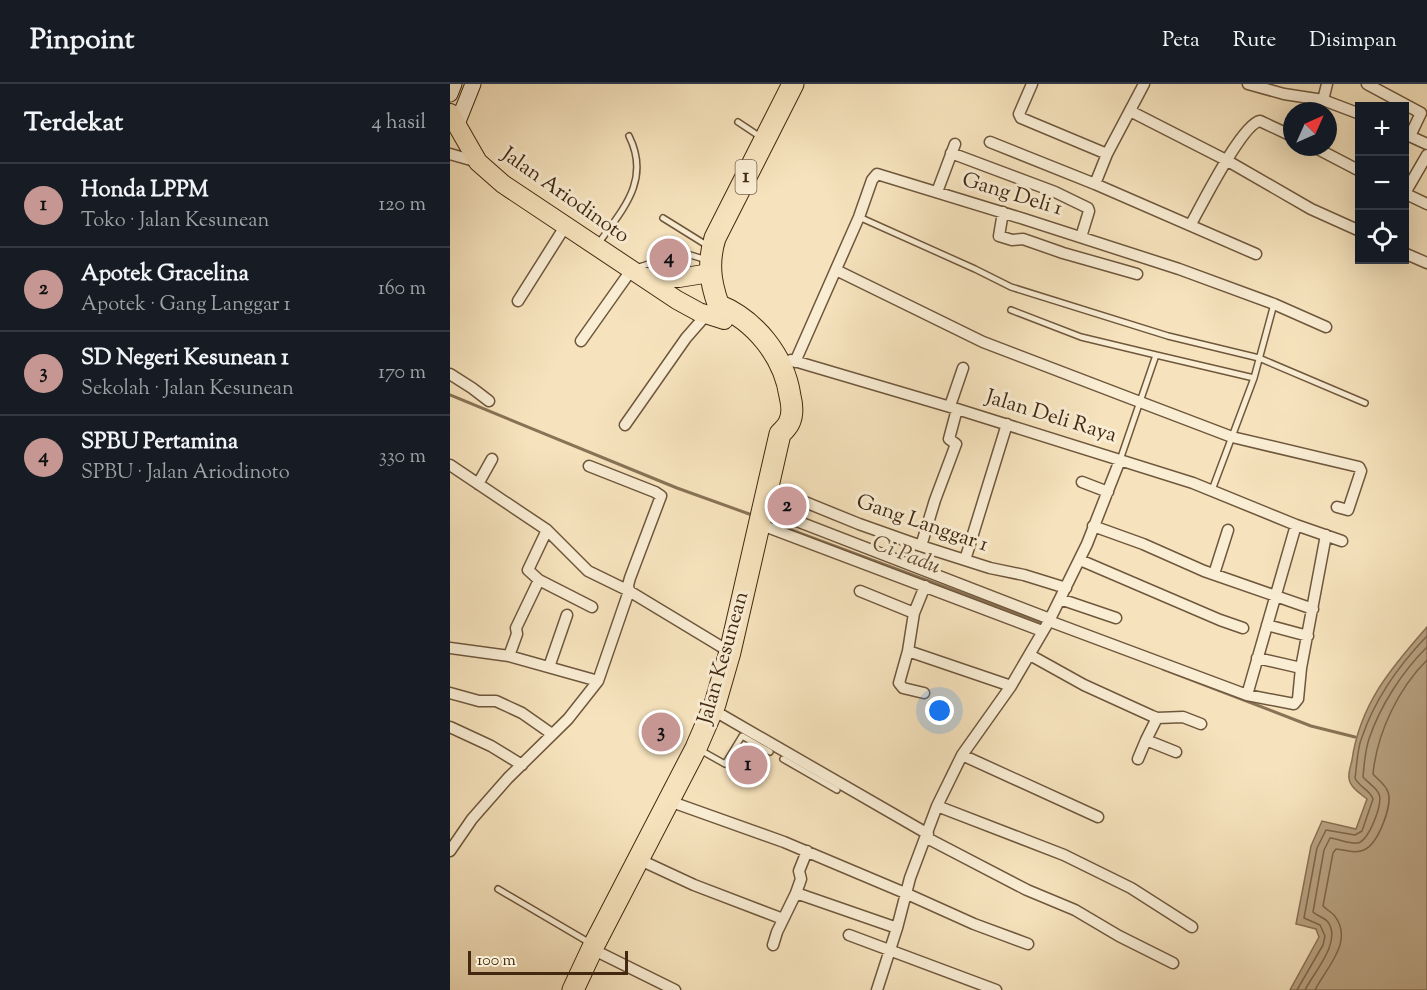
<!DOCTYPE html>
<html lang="id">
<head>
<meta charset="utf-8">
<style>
  :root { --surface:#171b24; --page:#20242c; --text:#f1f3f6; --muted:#9ea1a6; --line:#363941; --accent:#c59692 }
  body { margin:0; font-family:"Sorts Mill Goudy",serif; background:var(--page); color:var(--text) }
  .controls { position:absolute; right:18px; top:18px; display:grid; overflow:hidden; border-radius:0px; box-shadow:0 6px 24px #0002 }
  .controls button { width:54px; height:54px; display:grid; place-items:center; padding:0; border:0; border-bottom:2px solid var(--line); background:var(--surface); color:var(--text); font:30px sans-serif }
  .compass { position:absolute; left:833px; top:18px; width:54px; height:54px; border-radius:50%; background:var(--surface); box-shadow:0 6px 24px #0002; rotate:45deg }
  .scale { position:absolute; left:18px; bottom:15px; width:160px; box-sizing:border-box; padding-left:6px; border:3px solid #422811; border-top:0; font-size:16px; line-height:21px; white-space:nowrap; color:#422811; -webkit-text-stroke:4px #f9edd4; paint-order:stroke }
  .you { position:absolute; left:490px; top:627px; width:21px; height:21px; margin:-15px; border:4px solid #fff; border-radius:50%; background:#1a73e8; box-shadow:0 0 0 9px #1a73e833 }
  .badge { display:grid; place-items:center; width:39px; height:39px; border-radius:50%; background:var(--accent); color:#111; font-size:20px; font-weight:700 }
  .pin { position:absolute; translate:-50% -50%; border:3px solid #fff; box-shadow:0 2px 6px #0006 }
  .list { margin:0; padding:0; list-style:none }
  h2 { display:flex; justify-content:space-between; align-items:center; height:78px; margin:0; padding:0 24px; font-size:26px }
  h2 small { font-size:20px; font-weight:400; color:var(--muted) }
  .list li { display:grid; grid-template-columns:39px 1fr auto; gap:18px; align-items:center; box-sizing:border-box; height:84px; padding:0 24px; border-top:2px solid var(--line) }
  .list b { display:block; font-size:22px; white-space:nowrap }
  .list p { margin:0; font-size:20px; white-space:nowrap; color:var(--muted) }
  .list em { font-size:20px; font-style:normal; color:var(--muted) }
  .icon { flex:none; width:33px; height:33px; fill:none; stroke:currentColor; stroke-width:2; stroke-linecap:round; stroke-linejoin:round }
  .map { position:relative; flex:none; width:977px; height:906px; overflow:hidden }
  header { display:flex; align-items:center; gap:36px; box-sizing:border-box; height:84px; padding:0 30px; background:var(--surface); border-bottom:2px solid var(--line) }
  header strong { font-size:28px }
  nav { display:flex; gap:33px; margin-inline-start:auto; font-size:21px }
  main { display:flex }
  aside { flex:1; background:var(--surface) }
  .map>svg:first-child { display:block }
  .water { fill:#b9a383; stroke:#897255; stroke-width:1.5 }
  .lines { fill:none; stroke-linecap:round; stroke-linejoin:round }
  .shore { stroke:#7e664a; stroke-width:1.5 }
  .stream { stroke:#897255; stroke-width:3 }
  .lane-casing { stroke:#6f573c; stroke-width:8 }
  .street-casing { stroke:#6f573c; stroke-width:13 }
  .secondary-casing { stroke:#422811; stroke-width:17 }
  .primary-casing { stroke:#422811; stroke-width:20 }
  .highway-casing { stroke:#422811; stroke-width:23 }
  .lane { stroke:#f9edd4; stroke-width:5 }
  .street { stroke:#f9edd4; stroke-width:10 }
  .secondary { stroke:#f9edd4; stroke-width:15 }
  .primary { stroke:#f6e3bd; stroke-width:18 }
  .highway { stroke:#f6e3bd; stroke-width:21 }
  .labels { text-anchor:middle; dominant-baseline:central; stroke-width:6; stroke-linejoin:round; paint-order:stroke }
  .shield { fill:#f9edd4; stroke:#79634c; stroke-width:1.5 }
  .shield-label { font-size:20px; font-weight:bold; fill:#422811 }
  .street-label { font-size:21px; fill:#422811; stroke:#f9edd4 }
  .water-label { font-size:22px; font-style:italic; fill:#664d33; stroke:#f9edd4 }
</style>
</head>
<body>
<header>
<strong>Pinpoint</strong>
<nav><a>Peta</a><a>Rute</a><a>Disimpan</a></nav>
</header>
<main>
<aside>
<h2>Terdekat<small>4 hasil</small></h2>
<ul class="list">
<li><span class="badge">1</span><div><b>Honda LPPM</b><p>Toko · Jalan Kesunean</p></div><em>120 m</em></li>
<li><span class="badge">2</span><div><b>Apotek Gracelina</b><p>Apotek · Gang Langgar 1</p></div><em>160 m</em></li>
<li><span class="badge">3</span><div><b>SD Negeri Kesunean 1</b><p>Sekolah · Jalan Kesunean</p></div><em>170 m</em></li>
<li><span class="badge">4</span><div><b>SPBU Pertamina</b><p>SPBU · Jalan Ariodinoto</p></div><em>330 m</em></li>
</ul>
</aside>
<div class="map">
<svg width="977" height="906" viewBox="0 0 977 906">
  <rect width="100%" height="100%" fill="#f6e3bd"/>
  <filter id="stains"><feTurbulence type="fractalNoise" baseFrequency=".00333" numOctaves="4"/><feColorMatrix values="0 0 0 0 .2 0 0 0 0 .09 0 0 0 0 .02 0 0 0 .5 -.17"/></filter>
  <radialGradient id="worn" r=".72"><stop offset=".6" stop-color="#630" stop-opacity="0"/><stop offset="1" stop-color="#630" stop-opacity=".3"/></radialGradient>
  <path class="water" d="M977,543v363h-137l29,-53 -3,-8 -20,-5 15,-78 11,-25 34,8 11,-30c-6,-5 -17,-11 -18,-21 -1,-5 2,-13 3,-18 8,-56 39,-92 75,-133z"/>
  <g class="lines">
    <path class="shore" d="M847,906l26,-45 2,-9 -5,-11 -16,-7 13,-70 9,-18 29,5 7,-4 11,-32c-3,-9 -14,-12 -18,-21 2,-13 2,-29 7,-41 13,-38 37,-72 65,-101
      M855,906c9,-18 37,-48 23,-68 -4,-5 -11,-6 -15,-10l11,-62 6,-12c9,1 19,6 28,5 11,-3 25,-39 21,-49 -3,-7 -11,-11 -16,-17 1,-12 2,-26 6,-38 11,-33 33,-67 58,-92
      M865,906c11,-22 40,-49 19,-75 -3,-3 -8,-6 -11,-9l10,-53 3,-4c10,1 19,5 28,1 14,-6 29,-45 24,-58 -3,-8 -10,-12 -15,-18 4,-41 25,-85 54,-114"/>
    <path class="stream" d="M0,311l227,93 75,27
      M317,437l278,103
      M713,585l148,57 44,11"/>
    <defs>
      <path id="lane" d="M288,38l24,16
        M409,133l116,52 36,18 157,49 91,22 106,45
        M213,134l45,28
        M148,160c25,-35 53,-64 31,-108
        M229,171l8,-1 20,6
        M186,184l22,-7
        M561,226l70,27 75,18
        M670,376l36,-105 98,23
        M762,406l42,-112 20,-74
        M250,666l25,14 17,-28 28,16
        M333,675l54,31
        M48,805l92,54"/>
      <path id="street" d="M582,0l-13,30 2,4 86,36
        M798,0l36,10 39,6 37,14
        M917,0l54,29 -11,23
        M873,16l4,-16
        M680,27l96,49 85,49 49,22
        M955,50l22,10
        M540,58l105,42 161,70
        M864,63l46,24
        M501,69l104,39 33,16 1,3 -8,26
        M0,70l28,8
        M645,100l12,-30 37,-70
        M487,108l18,-48
        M954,109l23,11
        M955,109l22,-38
        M553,128l-4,24 13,4 11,-1 40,14 74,21
        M741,140c10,-18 51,-100 69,-103l32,15
        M954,169l23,10
        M386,186l147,72 157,60 92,35 127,30 2,4 -13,39 -11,-3
        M68,217l48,-76
        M131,257l51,-72
        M341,276l166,49 236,74 103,42 46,16
        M345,278l64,-145 13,-37 5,-6 147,45 155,50 95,35 52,23
        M0,290l22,14 17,13
        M500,322l13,-38
        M175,341l61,-87 21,-24
        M0,381l97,65 41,41 41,20 101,61
        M632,398l26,10
        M28,400l14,-25
        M318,403l91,37 62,22 69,22 34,7 42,13
        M313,424l287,111
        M309,440l283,107
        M643,442l50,18 61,27 109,38
        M97,446l-19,40 11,10 53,27
        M471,462l14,-46 21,-56 -7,-5 8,-30
        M515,476l42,-136
        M630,476l140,60 23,8
        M764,490l14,-44
        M410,507l54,22 -6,38 -9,32 4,5 21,5
        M610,515l56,19
        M464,529l11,-27
        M599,537l198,74 47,9 4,-5 3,-31 25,-133
        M817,541l41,11
        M0,564l59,8 89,25
        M458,567l103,35
        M580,571l54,30 68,31 5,2 26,-1 18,7
        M59,572l8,-22 -1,-6 23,-48
        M807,574l44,10
        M99,583l18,-52
        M0,609l29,8h17l26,12 30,21
        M797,611l49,-170
        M263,626l215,124
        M707,634l-11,22 30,12
        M0,643l41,19 31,19
        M512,671l136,62
        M688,675l8,-19
        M219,717l115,41 121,51 69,31 54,20
        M487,722l127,49 67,33 61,39
        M477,754l100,52 48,20 44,26 54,27
        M0,767l22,-32 36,-41 60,-59 30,-38 31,-90 -1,-6 2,-7 31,-82 -6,-4 -66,-26
        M188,775l56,26 89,34
        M346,809l101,35
        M399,851l147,55
        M323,861l4,-13 19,-39 5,-14 -2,-8 8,-20
        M142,865l83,41
        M427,906l20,-62 13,-50 27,-72 25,-51 49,-69 38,-65 38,-77 33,-84"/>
      <path id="secondary" d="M0,10l4,-10
        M7,40l16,-40"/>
      <path id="primary" d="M0,29l28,49 25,22 174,116 22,12 25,8
        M196,193l33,1 31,-5"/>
      <path id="highway" d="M273,233c-11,-27 -17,-50 -8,-79l78,-154
        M123,906l21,-45 102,-197 19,-44 15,-52 50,-218c3,-3 7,-7 9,-11 4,-8 3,-19 1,-27 -6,-40 -35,-76 -72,-91"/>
    </defs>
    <use href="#lane" class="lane-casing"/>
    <use href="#street" class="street-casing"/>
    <use href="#secondary" class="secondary-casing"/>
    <use href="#primary" class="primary-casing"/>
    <use href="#highway" class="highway-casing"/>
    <use href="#lane" class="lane"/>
    <use href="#street" class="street"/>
    <use href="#secondary" class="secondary"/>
    <use href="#primary" class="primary"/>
    <use href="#highway" class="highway"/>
  </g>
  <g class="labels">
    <rect class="shield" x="285.5" y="76" width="21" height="34" rx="4.5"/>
    <g class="shield-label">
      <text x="296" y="93">1</text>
    </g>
    <g class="street-label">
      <text transform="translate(562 111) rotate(17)">Gang Deli 1</text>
      <text transform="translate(115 112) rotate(35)">Jalan Ariodinoto</text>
      <text transform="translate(601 333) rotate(17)">Jalan Deli Raya</text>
      <text transform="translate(472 440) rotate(19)">Gang Langgar 1</text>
      <text transform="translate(274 574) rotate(-74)">Jalan Kesunean</text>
    </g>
    <g class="water-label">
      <text transform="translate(456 472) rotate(21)">Ci Padu</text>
    </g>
  </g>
  <rect width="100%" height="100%" filter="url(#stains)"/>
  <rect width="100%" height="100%" fill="url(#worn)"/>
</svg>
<div class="controls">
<button>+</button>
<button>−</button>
<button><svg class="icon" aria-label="locate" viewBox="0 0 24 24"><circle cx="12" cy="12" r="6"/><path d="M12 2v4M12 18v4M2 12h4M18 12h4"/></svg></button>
</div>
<svg class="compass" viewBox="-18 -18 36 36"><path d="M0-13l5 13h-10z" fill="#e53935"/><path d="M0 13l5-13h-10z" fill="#9ea1a6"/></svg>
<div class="scale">100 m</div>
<div class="you"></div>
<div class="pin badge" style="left:298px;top:681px">1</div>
<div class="pin badge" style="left:337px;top:422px">2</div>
<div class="pin badge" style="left:211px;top:648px">3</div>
<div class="pin badge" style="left:219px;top:174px">4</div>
</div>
</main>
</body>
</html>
